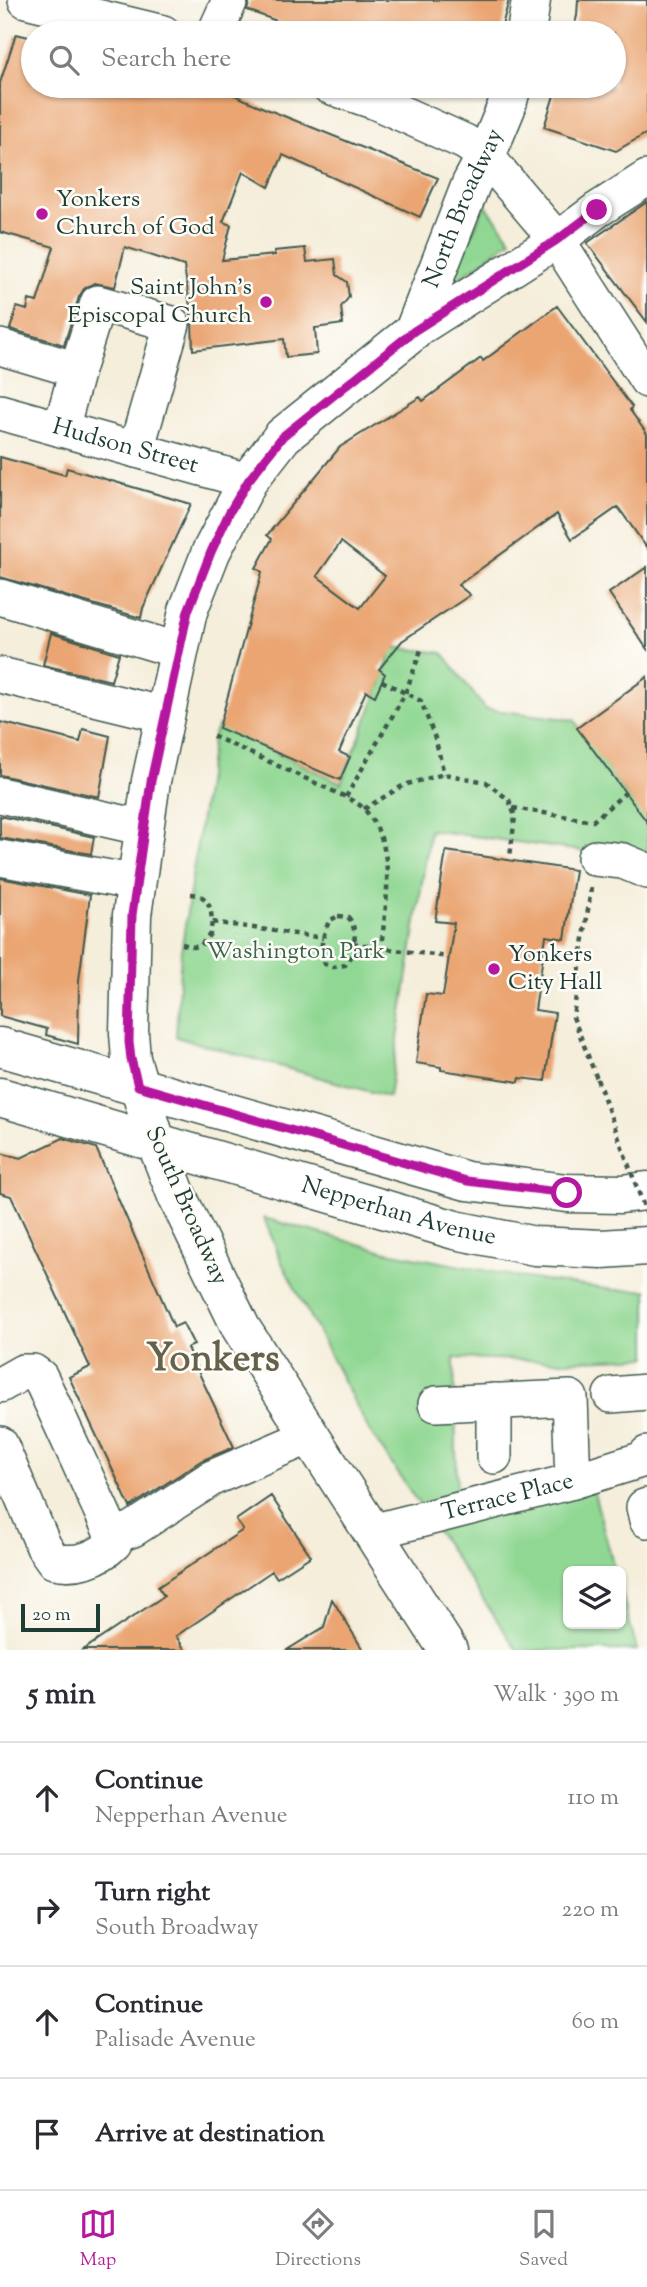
<!DOCTYPE html>
<html lang="en">
<head>
<meta charset="utf-8">
<style>
  :root { --surface:#fff; --page:#f7f7f7; --text:#2b2b33; --muted:#7c7c81; --line:#e1e1e2; --accent:#b5179e }
  body { margin:0; font-family:"Sorts Mill Goudy",serif; background:var(--page); color:var(--text) }
  .controls { position:absolute; right:21px; bottom:21px; display:grid; overflow:hidden; border-radius:10px; box-shadow:0 2px 5px #0004 }
  .controls button { width:63px; height:63px; display:grid; place-items:center; padding:0; border:0; border-bottom:2px solid var(--line); background:var(--surface); color:var(--text); font:35px sans-serif }
  .scale { position:absolute; left:21px; bottom:18px; width:79px; box-sizing:border-box; padding-left:7px; border:4px solid #1f3d34; border-top:0; font-size:19px; line-height:24px; white-space:nowrap; color:#1f3d34; -webkit-text-stroke:5px #fdfcf7; paint-order:stroke }
  .stop { position:absolute; width:21px; height:21px; margin:-16px; border:5px solid #b5179e; border-radius:50%; background:#fff }
  .stop.end { background:#b5179e; border-color:#fff; box-shadow:0 2px 7px #0008 }
  .list { margin:0; padding:0; list-style:none }
  h2 { display:flex; justify-content:space-between; align-items:center; height:91px; margin:0; padding:0 28px; font-size:30px }
  h2 small { font-size:23px; font-weight:400; color:var(--muted) }
  .list li { display:grid; grid-template-columns:46px 1fr auto; gap:21px; align-items:center; box-sizing:border-box; height:112px; padding:0 28px; border-top:2px solid var(--line) }
  .list b { display:block; font-size:26px; white-space:nowrap }
  .list p { margin:0; font-size:23px; white-space:nowrap; color:var(--muted) }
  .list em { font-size:23px; font-style:normal; color:var(--muted) }
  .icon { flex:none; width:38px; height:38px; fill:none; stroke:currentColor; stroke-width:2; stroke-linecap:round; stroke-linejoin:round }
  .map { position:relative; flex:none; width:647px; height:1650px; overflow:hidden }
  .search { position:absolute; background:var(--surface); box-shadow:0 2px 5px #0004; left:21px; right:21px; top:21px; height:77px; display:flex; align-items:center; gap:18px; box-sizing:border-box; padding:0 24px; border-radius:38px; color:var(--muted); font-size:26px }
  .sheet { height:539px; background:var(--surface) }
  nav { display:flex; justify-content:space-around; align-items:center; box-sizing:border-box; height:98px; border-top:2px solid var(--line); background:var(--surface); font-size:19px; color:var(--muted) }
  nav a { display:grid; justify-items:center; gap:4px }
  nav .on { color:var(--accent) }
  .map>svg:first-child { display:block }
  .green { fill:#8fd792; stroke:#578a63; stroke-width:2 }
  .building { fill:#eaa572; fill-rule:evenodd }
  .lines { fill:none; stroke-linecap:round; stroke-linejoin:round }
  .minor-casing { stroke:#3f584d; stroke-width:38 }
  .major-casing { stroke:#3f584d; stroke-width:41 }
  .path { stroke:#3f584d; stroke-width:4.5; stroke-dasharray:5 5; stroke-linecap:butt }
  .minor { stroke:#fff; stroke-width:35 }
  .major { stroke:#fff; stroke-width:38 }
  .path-bridge { stroke:#3f584d; stroke-width:4.5; stroke-dasharray:5 5; stroke-linecap:butt }
  .route { stroke:#b5179e; stroke-width:9 }
  .poi-dot { fill:#b5179e; stroke:#fdfcf7; stroke-width:2.5 }
  .labels { text-anchor:middle; dominant-baseline:central; stroke-width:5; stroke-linejoin:round; paint-order:stroke }
  .poi-label { font-size:24px; fill:#1f3d34; stroke:#fdfcf7; text-anchor:start }
  .street-label { font-size:24px; fill:#1f3d34; stroke:#fdfcf7 }
  .park-label { font-size:24px; fill:#3b644c; stroke:#fdfcf7 }
  .town-label { font-size:38px; font-weight:bold; fill:#66614a; stroke:#fdfcf7 }
</style>
</head>
<body>
<div class="map">
<svg width="647" height="1650" viewBox="0 0 647 1650">
  <rect width="100%" height="100%" fill="#fdfcf7"/>
  <filter id="ink" filterUnits="userSpaceOnUse"><feTurbulence type="fractalNoise" baseFrequency=".0143" numOctaves="2"/><feDisplacementMap in="SourceGraphic" scale="14" xChannelSelector="R" yChannelSelector="G"/><feConvolveMatrix kernelMatrix="1 2 1 2 8 2 1 2 1" color-interpolation-filters="sRGB"/></filter>
  <filter id="wash" filterUnits="userSpaceOnUse"><feTurbulence type="fractalNoise" baseFrequency=".00686" numOctaves="4" result="noise"/><feDisplacementMap in="SourceGraphic" scale="28" xChannelSelector="R" yChannelSelector="G"/><feGaussianBlur stdDeviation="1.57" result="paint"/><feColorMatrix in="noise" values="0 0 0 0 0 0 0 0 0 0 0 0 0 0 0 0 0 1.4 0 .05"/><feComposite in="paint" operator="in"/></filter>
  <g filter="url(#wash)">
    <rect width="100%" height="100%" fill="#f5eedb"/>
    <path class="green" d="M485,204l26,36 -62,46z
      M392,647l51,6 42,56 89,11 51,73 22,26v41l-217,-30 -41,267 -213,-60 5,-84 32,-217 5,-10 123,57 41,-102z
      M264,1218l124,34 130,25 97,13h32v67l-83,4 -110,-3 3,132 134,-8 24,89h-47v53h53v-33l16,59h-120l-148,-220 -86,-165z"/>
    <g id="blocks">
      <path class="building" d="M250,0h259l-9,33h-191l-62,-23z
        M578,0h69v133l-31,18 -72,-24 13,-41h57v-53h-42l5,-17z
        M16,34l17,4v48h181l50,22 174,70 -18,39 -137,-62 -14,32 -26,-15 -20,50 8,3 -9,35 53,-5 -1,-4 31,-3 2,14 28,-3 2,16 10,7 2,15 -8,10 2,17 -28,4 2,26 -31,3 -2,-18 -91,11 -1,-30 -8,-54 -59,-19 -10,40 -21,-4 -10,6 -5,8 -15,48 -54,-16 7,-22 10,3 2,-10 8,2 17,-55 -54,-15v-149z
        M647,202v120l-60,-79z
        M557,306l75,101 -2,3 17,24v114l-29,-41 -46,32 -15,-25 -99,71 12,10 -68,46 -23,28 6,5 -10,22 -9,-5 -27,61 11,5 -10,23 -121,-52 43,-156 -6,-4 16,-29 -5,-4 73,-88 80,-50 3,4 58,-43 2,3zM341,542l44,34 -25,32 -43,-32z
        M0,457l65,18 2,-7 124,36 -48,104 -2,10 -141,-41z
        M647,567v82l-38,-56z
        M51,633l68,21 -8,27 -68,-16z
        M647,677v145l-70,-94z
        M0,722l80,20 3,-13 27,7 -11,61 -99,-22z
        M0,816l94,21 -3,17 -91,-16z
        M446,851l129,19 -10,69 -19,-3 -11,74 20,3 -10,68 -25,-3 -1,4 -78,-12v-3l-25,-4 10,-69 17,2 11,-73 -19,-2z
        M0,878l90,17 -11,85 -1,64 -32,-9 1,-6 -47,-13z
        M63,1138l33,10 78,179 9,-4 11,22 -7,3 47,99 -33,14 -71,46 -61,-130 21,-10 -79,-171 -11,-3v-40l21,5z
        M271,1496l40,60 -34,22 -5,-7 -96,65 9,14h-102l81,-54 -6,-9 85,-57 -7,-10z
        M332,1599l31,51h-76l37,-23z"/>
    </g>
  </g>
  <g filter="url(#ink)">
    <use href="#blocks" fill-opacity="0" stroke="#3f584d" stroke-width="2"/>
    <g class="lines">
      <defs>
        <g id="minor">
          <path d="M26,0l137,33"/>
          <path d="M215,33l15,-33"/>
          <path d="M329,86l47,16 89,40 21,14 71,84 90,140"/>
          <path d="M414,331l143,-91 40,-30 50,-32"/>
          <path d="M0,347l77,23 -16,59"/>
          <path d="M77,370l21,-67 74,21 -36,126"/>
          <path id="s1" d="M0,412l248,69"/>
          <path d="M0,597l180,54"/>
          <path d="M0,675l165,40"/>
          <path d="M0,795l144,33"/>
          <path d="M0,858l137,25"/>
          <path d="M595,858l28,3 24,10"/>
          <path d="M0,1385l23,-13h10l7,5 73,159 1,7c-16,16 -38,23 -60,18l-10,-14 -44,-103"/>
          <path d="M611,1395l36,-3"/>
          <path d="M494,1401v55"/>
          <path d="M436,1404l134,-6 3,83"/>
          <path d="M647,1506l-3,1 3,13"/>
          <path id="s2" d="M372,1532l201,-51 71,-22 3,-5"/>
          <path d="M113,1536l20,-7 79,-51 98,-42"/>
        </g>
        <g id="major">
          <path d="M526,33l5,-33"/>
          <path d="M0,1047l467,134 100,12 54,1 26,-3"/>
          <path id="s3" d="M0,1097l455,133 80,16 67,3 45,-3"/>
          <path id="s4" d="M448,1650l-207,-322 -64,-132 -21,-54 -25,-83 -2,-26 3,-118 19,-134 37,-170 23,-59 37,-71 35,-45 131,-105 57,-147 15,-28 20,-48 6,-22"/>
        </g>
      </defs>
      <use href="#minor" class="minor-casing"/>
      <use href="#major" class="major-casing"/>
      <path class="path" d="M382,681l39,20 15,40 8,33
        M213,736l133,61c6,4 14,7 18,12 34,37 22,94 17,139l68,9
        M346,797l59,-103 16,-44
        M513,808l80,13 32,-28
        M364,809l40,-24 40,-11 42,8 23,18 6,16 -5,41
        M591,888l-18,129 24,62
        M191,894c17,1 20,12 21,28l111,16
        M338,916l10,1c11,12 7,36 -3,48l-11,2 -9,-3c-7,-15 -2,-28 4,-43z
        M353,943l28,5
        M182,944l12,3 7,-2 9,-11 2,-12"/>
      <use href="#minor" class="minor"/>
      <use href="#major" class="major"/>
      <path class="path-bridge" d="M597,1079l50,136"/>
    </g>
  </g>
  <g class="lines" filter="url(#ink)">
    <path class="route" d="M567,1193l-100,-12 -329,-95 -7,-27 -2,-17 3,-127 19,-134 37,-170 23,-59 18,-39 19,-32 35,-45 131,-105 143,-91 40,-30"/>
  </g>
  <g class="poi-dot">
    <circle cx="42" cy="214" r="7"/>
    <circle cx="266" cy="302" r="7"/>
    <circle cx="494" cy="969" r="7"/>
  </g>
  <g class="labels">
    <g class="poi-label">
      <text x="56" y="200">Yonkers<tspan x="56" dy="28">Church of God</tspan></text>
      <text x="252" y="288" text-anchor="end">Saint John's<tspan x="252" dy="28">Episcopal Church</tspan></text>
      <text x="508" y="955">Yonkers<tspan x="508" dy="28">City Hall</tspan></text>
    </g>
    <g class="street-label">
      <text stroke="none"><textPath href="#s4" startOffset="1628">North Broadway</textPath></text>
      <text stroke="none"><textPath href="#s1" startOffset="130">Hudson Street</textPath></text>
      <text transform="translate(186 1206) rotate(66)">South Broadway</text>
      <text stroke="none"><textPath href="#s3" startOffset="415">Nepperhan Avenue</textPath></text>
      <text stroke="none"><textPath href="#s2" startOffset="140">Terrace Place</textPath></text>
    </g>
    <g class="park-label">
      <text x="296" y="952">Washington Park</text>
    </g>
    <g class="town-label">
      <text x="213" y="1361">Yonkers</text>
    </g>
  </g>
</svg>
<div class="controls">
<button><svg class="icon" aria-label="layers" viewBox="0 0 24 24"><path d="M12 4l9 5-9 5-9-5zM3 14l9 5 9-5"/></svg></button>
</div>
<div class="scale">20 m</div>
<div class="stop" style="left:567px;top:1193px"></div>
<div class="stop end" style="left:597px;top:210px"></div>
<div class="search"><svg class="icon" aria-label="search" viewBox="0 0 24 24"><circle cx="10" cy="10" r="6"/><path d="M15 15l6 6"/></svg>Search here</div>
</div>
<section class="sheet">
<h2>5 min<small>Walk · 390 m</small></h2>
<ul class="list">
<li><svg class="icon" aria-label="ahead" viewBox="0 0 24 24"><path d="M12 20V5M6 11l6-6 6 6"/></svg><div><b>Continue</b><p>Nepperhan Avenue</p></div><em>110 m</em></li>
<li><svg class="icon" aria-label="right" viewBox="0 0 24 24"><path d="M7 20v-9h11M14 6l5 5-5 5"/></svg><div><b>Turn right</b><p>South Broadway</p></div><em>220 m</em></li>
<li><svg class="icon" aria-label="ahead" viewBox="0 0 24 24"><path d="M12 20V5M6 11l6-6 6 6"/></svg><div><b>Continue</b><p>Palisade Avenue</p></div><em>60 m</em></li>
<li><svg class="icon" aria-label="arrive" viewBox="0 0 24 24"><path d="M6 21V4h12l-3 4 3 4H6"/></svg><div><b>Arrive at destination</b></div></li>
</ul>
</section>
<nav>
<a class="on"><svg class="icon" aria-label="map" viewBox="0 0 24 24"><path d="M3 6l6-2 6 2 6-2v14l-6 2-6-2-6 2zM9 4v14M15 6v14"/></svg>Map</a>
<a><svg class="icon" aria-label="directions" viewBox="0 0 24 24"><path d="M12 3l9 9-9 9-9-9zM9 14v-3h6M13 9l2 2-2 2"/></svg>Directions</a>
<a><svg class="icon" aria-label="saved" viewBox="0 0 24 24"><path d="M7 4h10v16l-5-4-5 4z"/></svg>Saved</a>
</nav>
</body>
</html>
